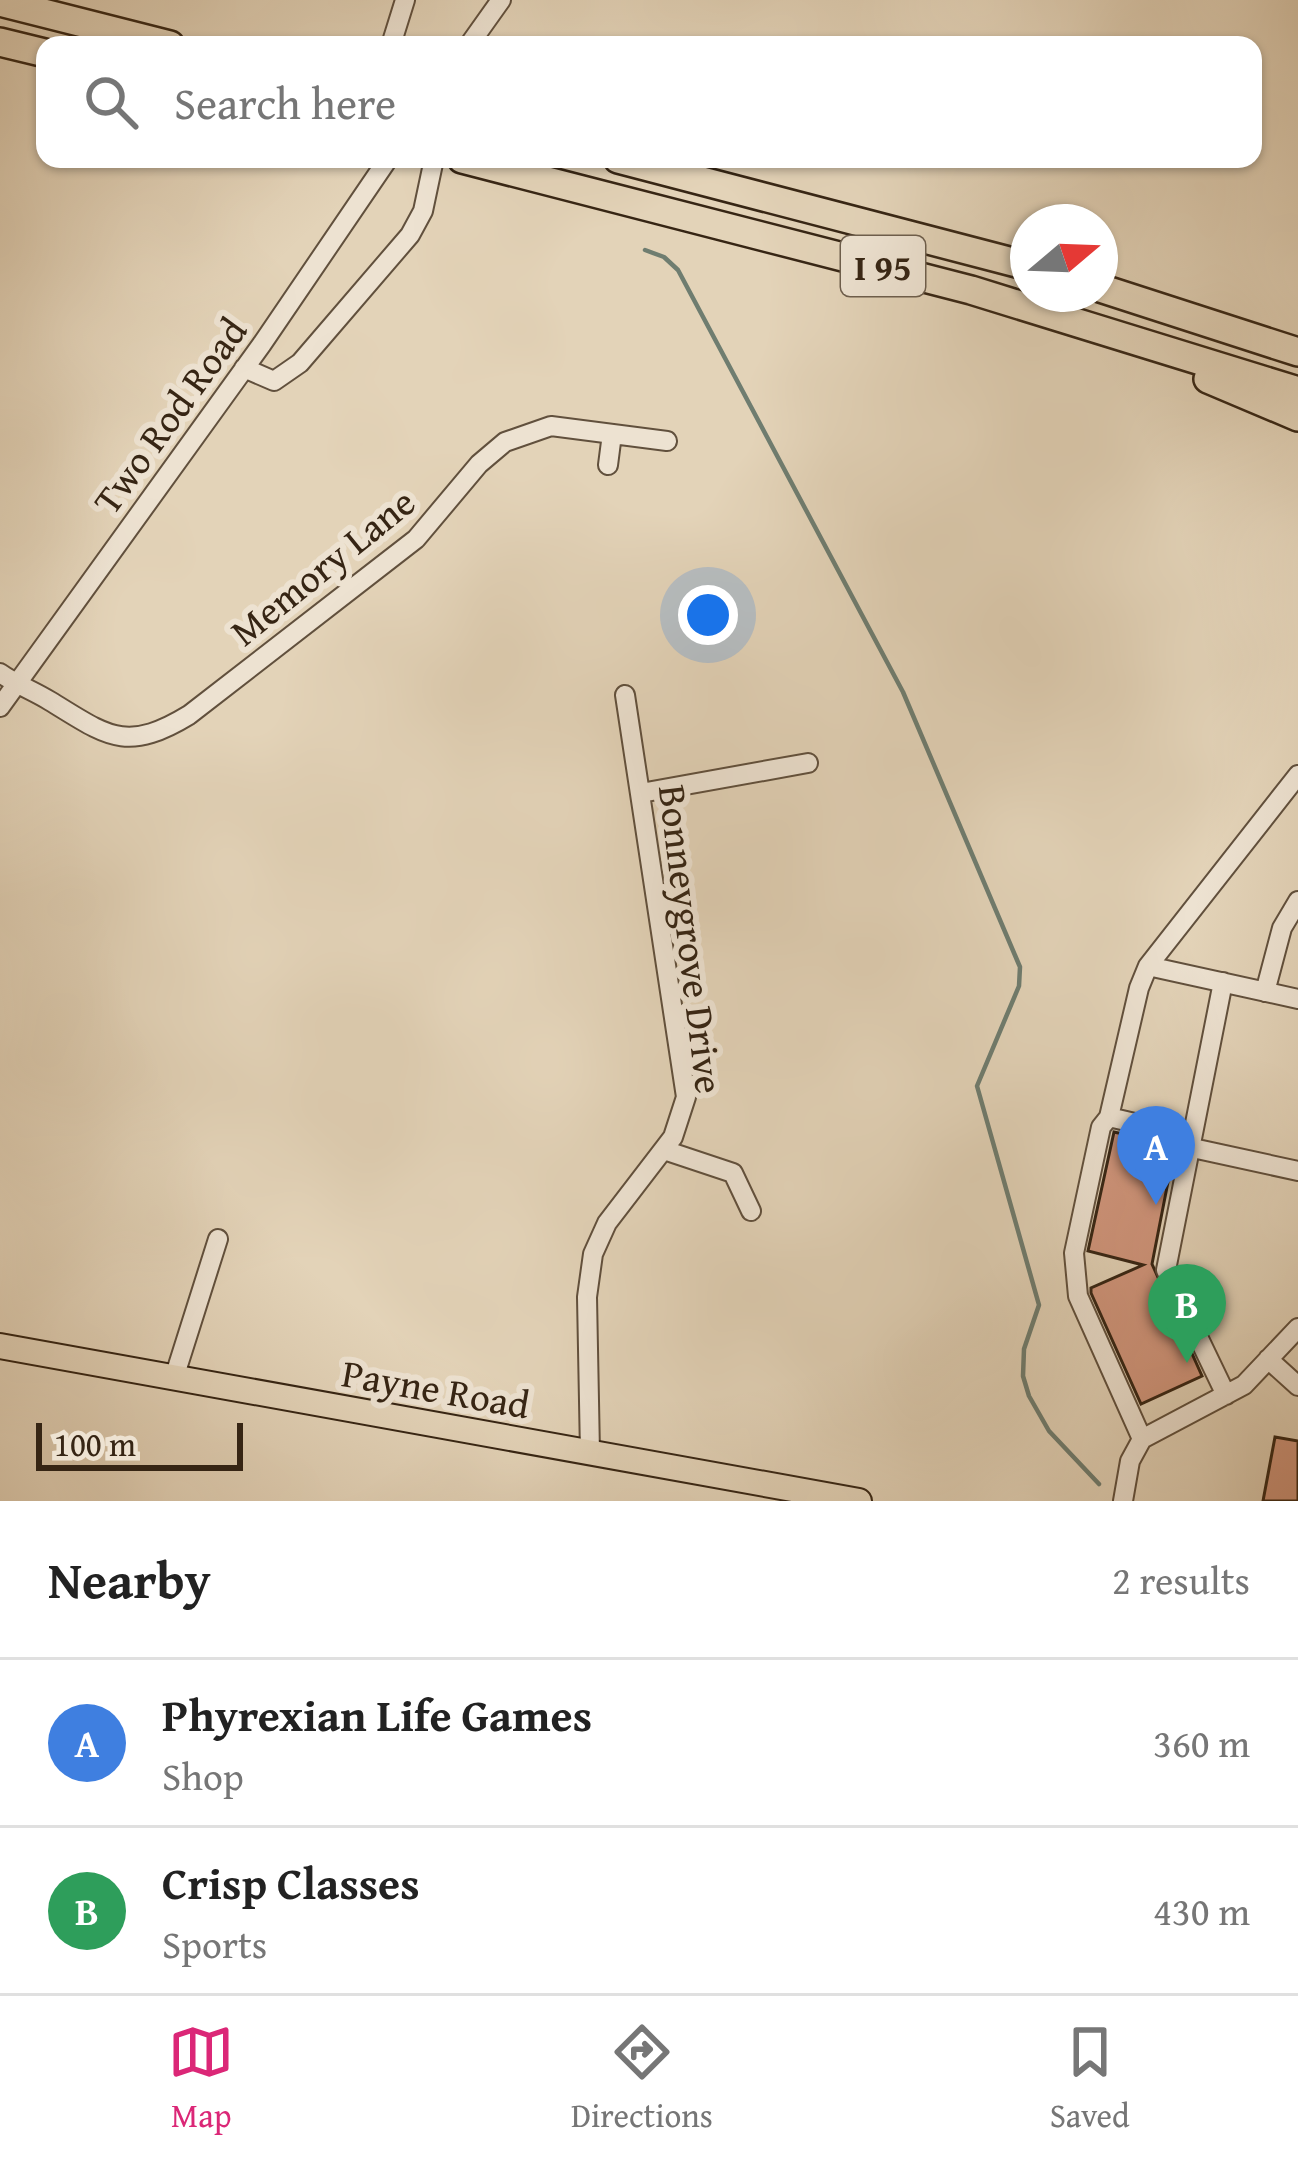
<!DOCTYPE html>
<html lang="en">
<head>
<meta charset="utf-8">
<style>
  :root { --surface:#fff; --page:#f6f6f6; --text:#222; --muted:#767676; --line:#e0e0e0; --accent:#db2777 }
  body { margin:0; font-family:"Gentium Book Plus",serif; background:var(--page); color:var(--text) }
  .compass { position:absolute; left:1010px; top:204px; width:108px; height:108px; border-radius:50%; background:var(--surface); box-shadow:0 3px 9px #0004; rotate:71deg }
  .scale { position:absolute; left:36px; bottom:30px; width:207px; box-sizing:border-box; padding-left:12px; border:6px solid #362514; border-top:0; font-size:33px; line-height:42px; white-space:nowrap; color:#362514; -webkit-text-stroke:9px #ede2d1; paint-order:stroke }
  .you { position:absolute; left:708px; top:615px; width:42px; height:42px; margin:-30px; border:9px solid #fff; border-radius:50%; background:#1a73e8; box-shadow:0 0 0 18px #1a73e833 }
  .badge { display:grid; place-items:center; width:78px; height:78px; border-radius:50%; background:var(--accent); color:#fff; font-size:39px; font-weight:700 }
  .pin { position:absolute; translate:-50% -99px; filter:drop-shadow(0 3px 6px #0008) }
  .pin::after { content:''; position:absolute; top:63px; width:42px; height:36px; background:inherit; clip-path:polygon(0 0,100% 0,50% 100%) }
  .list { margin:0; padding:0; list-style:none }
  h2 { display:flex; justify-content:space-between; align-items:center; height:156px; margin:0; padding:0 48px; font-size:51px }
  h2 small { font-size:39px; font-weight:400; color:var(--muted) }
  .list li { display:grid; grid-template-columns:78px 1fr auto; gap:36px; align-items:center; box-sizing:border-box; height:168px; padding:0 48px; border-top:3px solid var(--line) }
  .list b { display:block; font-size:45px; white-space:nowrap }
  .list p { margin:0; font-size:39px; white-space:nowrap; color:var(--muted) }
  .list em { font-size:39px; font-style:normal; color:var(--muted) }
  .icon { flex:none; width:66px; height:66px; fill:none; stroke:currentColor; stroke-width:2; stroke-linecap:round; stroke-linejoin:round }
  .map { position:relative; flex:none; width:1298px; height:1501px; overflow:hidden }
  .search { position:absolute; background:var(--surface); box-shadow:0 3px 9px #0004; left:36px; right:36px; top:36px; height:132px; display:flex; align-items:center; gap:30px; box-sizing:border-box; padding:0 42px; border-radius:24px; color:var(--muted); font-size:45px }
  .sheet { height:492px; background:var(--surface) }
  nav { display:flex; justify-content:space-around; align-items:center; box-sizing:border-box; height:168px; border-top:3px solid var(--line); background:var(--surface); font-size:33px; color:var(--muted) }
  nav a { display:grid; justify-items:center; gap:6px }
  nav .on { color:var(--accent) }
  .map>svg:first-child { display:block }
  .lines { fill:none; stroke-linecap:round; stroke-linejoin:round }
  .stream { stroke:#6f7d70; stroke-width:4.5 }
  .building { fill:#d1967d; stroke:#362514; stroke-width:3 }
  .minor-casing { stroke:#61503d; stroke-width:22 }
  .major-casing { stroke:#362514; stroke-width:28 }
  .highway-casing { stroke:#362514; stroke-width:32 }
  .minor { stroke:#ede2d1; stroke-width:18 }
  .major { stroke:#e3d3b8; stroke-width:24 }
  .highway { stroke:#e3d3b8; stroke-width:27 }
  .labels { text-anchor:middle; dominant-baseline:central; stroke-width:12; stroke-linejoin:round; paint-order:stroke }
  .shield { fill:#ede2d1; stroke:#6d5e4d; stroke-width:3 }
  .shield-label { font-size:36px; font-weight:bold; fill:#362514 }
  .street-label { font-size:39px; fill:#362514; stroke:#ede2d1 }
</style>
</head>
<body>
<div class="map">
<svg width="1298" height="1501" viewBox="0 0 1298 1501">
  <rect width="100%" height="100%" fill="#e3d3b8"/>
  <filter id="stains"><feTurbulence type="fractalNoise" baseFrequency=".00167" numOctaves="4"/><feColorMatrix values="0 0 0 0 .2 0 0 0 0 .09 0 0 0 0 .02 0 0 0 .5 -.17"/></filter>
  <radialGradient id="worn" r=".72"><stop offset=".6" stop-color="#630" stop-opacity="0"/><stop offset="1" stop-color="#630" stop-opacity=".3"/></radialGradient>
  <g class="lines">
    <path class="stream" d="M645,250l19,7 14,13 225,422 117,275 -1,19 -42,100 62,219 -15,44 -1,27 6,20 20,35 50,53"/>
  </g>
  <path class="building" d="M1114,1132l61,14 -23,118 50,112 -61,28 -50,-111v-5l52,-23 -55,-14z
    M1275,1437l23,4v60h-35z"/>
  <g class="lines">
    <defs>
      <path id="minor" d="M391,45l14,-45
        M469,45l32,-45
        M244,368l30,13 26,-18 110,-128 13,-24 11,-52
        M608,465l4,-31
        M0,673c15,11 34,18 50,28 56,34 75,53 139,14l227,-176 63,-75 26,-22 46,-16 116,15
        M0,707l262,-363 126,-185
        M641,793l167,-30
        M1148,966l150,33
        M1223,982l-57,288 60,125
        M1265,992l17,-64 16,-27
        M1109,1117l81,19
        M1188,1147l110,24
        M664,1150l69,23 18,38
        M1268,1359l30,27
        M174,1378l44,-139
        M1142,1439l-64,-143 -4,-43 27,-126 8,-10 30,-129 9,-22 150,-191
        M590,1453l-3,-156 6,-43 14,-31 66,-86 13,-40 -61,-402
        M1123,1501l7,-40 12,-22 102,-54 54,-57"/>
      <path id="major" d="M0,1346l859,155"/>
      <path id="highway" d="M0,2l170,43
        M0,42l45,11
        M462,159l509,131 327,101
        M618,159l410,107
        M1100,288l198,64
        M1208,379l90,38"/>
    </defs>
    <use href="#minor" class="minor-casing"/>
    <use href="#major" class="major-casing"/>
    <use href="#highway" class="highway-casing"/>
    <use href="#minor" class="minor"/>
    <use href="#major" class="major"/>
    <use href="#highway" class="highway"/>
  </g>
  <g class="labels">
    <rect class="shield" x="841" y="236" width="84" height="60" rx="9"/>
    <g class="shield-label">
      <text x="883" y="266">I 95</text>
    </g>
    <g class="street-label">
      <text transform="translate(169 415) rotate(-54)">Two Rod Road</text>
      <text transform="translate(322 566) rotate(-39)">Memory Lane</text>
      <text transform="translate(692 939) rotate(83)">Bonneygrove Drive</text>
      <text transform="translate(436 1388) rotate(10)">Payne Road</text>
    </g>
  </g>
  <rect width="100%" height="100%" filter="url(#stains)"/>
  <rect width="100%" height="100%" fill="url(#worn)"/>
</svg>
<svg class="compass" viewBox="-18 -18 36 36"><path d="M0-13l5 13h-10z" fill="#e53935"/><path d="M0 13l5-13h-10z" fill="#767676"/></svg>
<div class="scale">100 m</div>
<div class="you"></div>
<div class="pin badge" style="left:1156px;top:1205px;background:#3f7fe0">A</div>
<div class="pin badge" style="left:1187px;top:1363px;background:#2e9e5b">B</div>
<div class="search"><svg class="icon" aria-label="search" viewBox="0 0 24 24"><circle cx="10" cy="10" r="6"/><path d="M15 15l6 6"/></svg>Search here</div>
</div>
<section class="sheet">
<h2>Nearby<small>2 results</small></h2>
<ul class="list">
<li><span class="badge" style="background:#3f7fe0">A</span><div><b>Phyrexian Life Games</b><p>Shop</p></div><em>360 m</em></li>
<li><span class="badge" style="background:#2e9e5b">B</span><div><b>Crisp Classes</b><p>Sports</p></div><em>430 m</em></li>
</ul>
</section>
<nav>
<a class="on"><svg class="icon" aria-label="map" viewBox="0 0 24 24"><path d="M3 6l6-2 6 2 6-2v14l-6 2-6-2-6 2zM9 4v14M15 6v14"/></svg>Map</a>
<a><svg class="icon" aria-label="directions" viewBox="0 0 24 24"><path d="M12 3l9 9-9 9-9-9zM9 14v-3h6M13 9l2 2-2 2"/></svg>Directions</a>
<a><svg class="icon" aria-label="saved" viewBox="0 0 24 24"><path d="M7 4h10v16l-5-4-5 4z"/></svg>Saved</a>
</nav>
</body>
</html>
